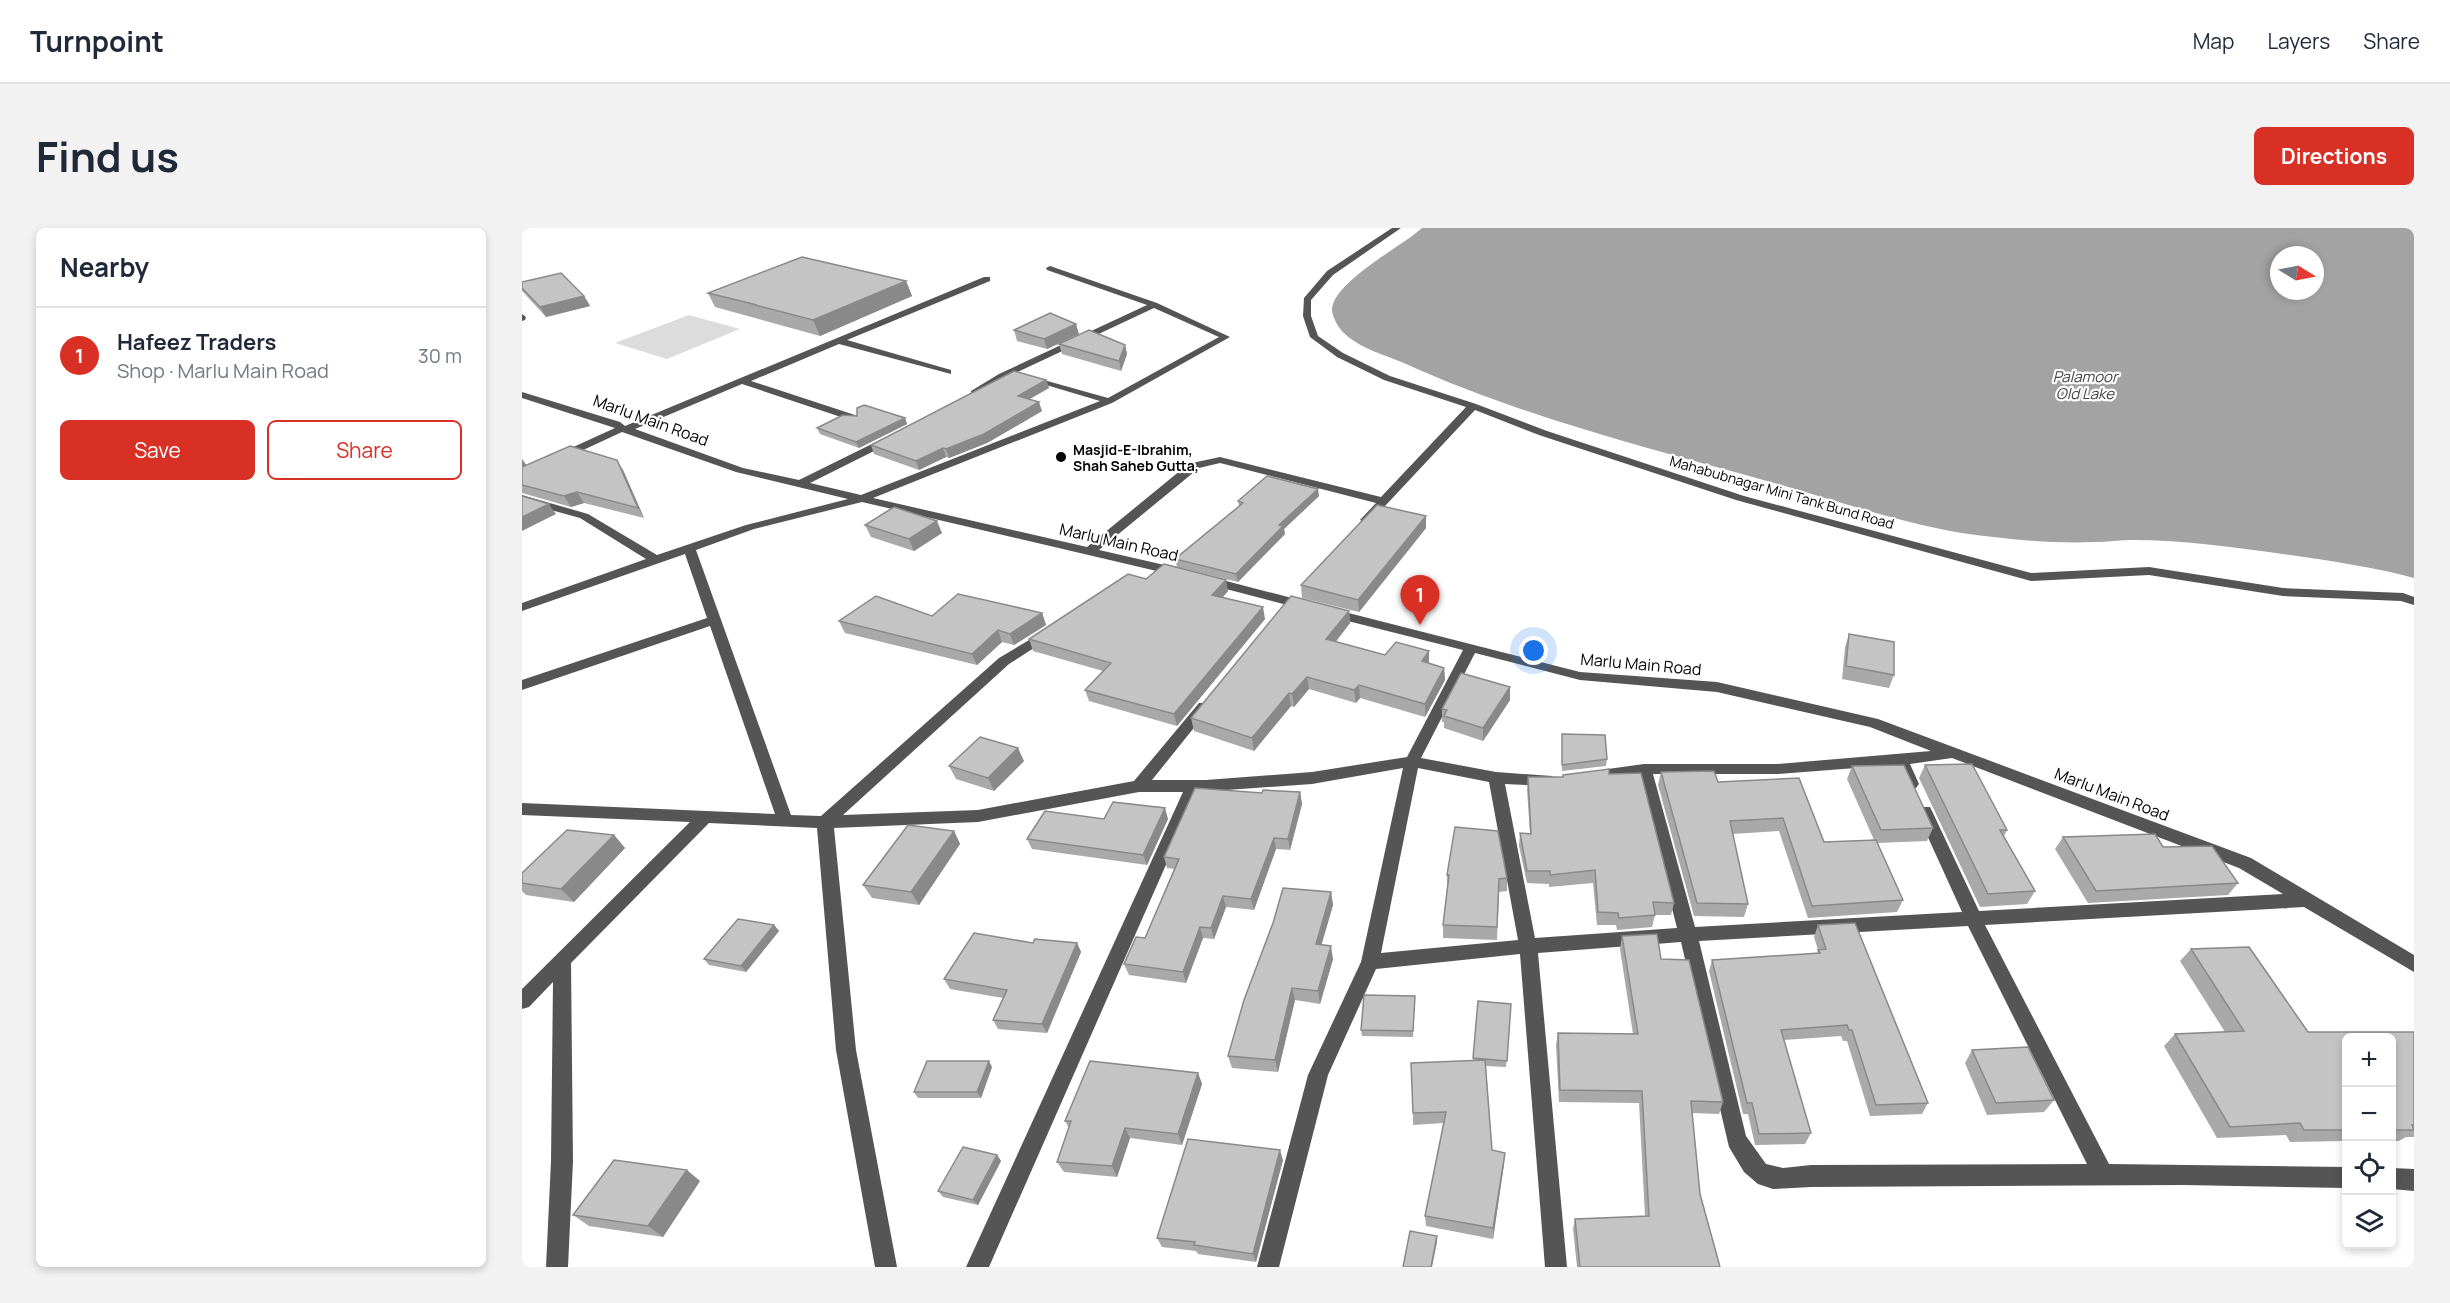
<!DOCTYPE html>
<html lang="en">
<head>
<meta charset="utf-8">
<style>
  :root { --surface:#fff; --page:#f2f2f3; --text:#1f2937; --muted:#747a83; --line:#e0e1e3; --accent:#d93025 }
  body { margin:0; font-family:Manrope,sans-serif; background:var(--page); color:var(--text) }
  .controls { position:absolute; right:18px; bottom:18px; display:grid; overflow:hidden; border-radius:9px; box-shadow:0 3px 9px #0003 }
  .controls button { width:54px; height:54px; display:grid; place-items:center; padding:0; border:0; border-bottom:2px solid var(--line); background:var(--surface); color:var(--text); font:30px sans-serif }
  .compass { position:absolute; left:1748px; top:18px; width:54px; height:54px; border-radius:50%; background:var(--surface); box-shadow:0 3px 9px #0003; rotate:100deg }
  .you { position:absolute; left:1012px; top:423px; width:21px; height:21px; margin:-15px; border:4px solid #fff; border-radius:50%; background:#1a73e8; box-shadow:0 0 0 9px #1a73e833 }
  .badge { display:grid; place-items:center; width:39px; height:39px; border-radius:50%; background:var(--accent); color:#fff; font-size:20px; font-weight:700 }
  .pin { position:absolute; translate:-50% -50px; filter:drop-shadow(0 2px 3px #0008) }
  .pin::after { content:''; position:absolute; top:32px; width:21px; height:18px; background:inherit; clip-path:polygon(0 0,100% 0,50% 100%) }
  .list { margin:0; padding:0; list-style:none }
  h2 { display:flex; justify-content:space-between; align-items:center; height:78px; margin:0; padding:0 24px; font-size:26px }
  h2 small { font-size:20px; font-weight:400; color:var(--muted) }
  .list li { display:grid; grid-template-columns:39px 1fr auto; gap:18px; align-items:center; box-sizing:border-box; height:96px; padding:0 24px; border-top:2px solid var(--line) }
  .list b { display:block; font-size:22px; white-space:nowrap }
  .list p { margin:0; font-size:20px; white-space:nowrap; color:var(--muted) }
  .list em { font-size:20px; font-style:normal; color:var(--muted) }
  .actions { display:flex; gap:12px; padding:18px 24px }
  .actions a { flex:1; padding:14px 0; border:2px solid var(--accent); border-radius:9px; text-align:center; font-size:21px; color:var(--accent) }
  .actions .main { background:var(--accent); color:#fff }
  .icon { flex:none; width:33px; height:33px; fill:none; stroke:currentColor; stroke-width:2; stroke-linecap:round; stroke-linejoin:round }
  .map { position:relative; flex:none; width:1892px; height:1039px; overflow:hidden; border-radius:9px }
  header { display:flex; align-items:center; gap:36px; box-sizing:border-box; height:84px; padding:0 30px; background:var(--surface); border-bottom:2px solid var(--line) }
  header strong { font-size:28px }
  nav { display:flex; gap:33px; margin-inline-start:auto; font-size:21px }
  .intro { display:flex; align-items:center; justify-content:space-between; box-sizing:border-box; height:144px; padding:0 36px }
  h1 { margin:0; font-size:42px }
  .button { padding:15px 27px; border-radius:9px; background:var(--accent); color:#fff; font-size:21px; font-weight:700 }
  main { display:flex; gap:36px; padding:0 36px }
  aside { flex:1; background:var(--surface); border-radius:9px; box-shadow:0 3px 9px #0003 }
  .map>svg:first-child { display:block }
  .green { fill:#dcdcdc }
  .water { fill:#a3a3a3; fill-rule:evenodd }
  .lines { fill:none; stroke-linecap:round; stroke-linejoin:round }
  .minor { fill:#555; fill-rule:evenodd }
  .wall { fill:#a9a9a9 }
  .shaded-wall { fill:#898989 }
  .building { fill:#c4c4c4; stroke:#898989; stroke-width:1.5 }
  .poi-dot { fill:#000; stroke:#fff; stroke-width:2 }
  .labels { text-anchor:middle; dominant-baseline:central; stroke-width:4.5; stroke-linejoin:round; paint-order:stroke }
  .far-poi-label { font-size:14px; font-weight:bold; fill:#000; stroke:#fff; text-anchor:start }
  .far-street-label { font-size:14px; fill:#000; stroke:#fff }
  .far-water-label { font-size:15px; font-style:italic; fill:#444; stroke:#fff }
  .street-label { font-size:16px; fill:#000; stroke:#fff }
</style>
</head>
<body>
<header>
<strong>Turnpoint</strong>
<nav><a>Map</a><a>Layers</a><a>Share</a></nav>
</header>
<div class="intro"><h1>Find us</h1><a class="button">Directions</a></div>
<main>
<aside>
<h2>Nearby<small></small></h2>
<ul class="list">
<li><span class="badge">1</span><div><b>Hafeez Traders</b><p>Shop · Marlu Main Road</p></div><em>30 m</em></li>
</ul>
<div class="actions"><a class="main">Save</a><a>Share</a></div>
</aside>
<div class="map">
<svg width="1892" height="1039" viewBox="0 0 1892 1039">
  <rect width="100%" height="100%" fill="#fff"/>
  <path class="green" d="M167,87l51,14 -73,30 -52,-16z"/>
  <path class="water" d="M900,0h992v350c-41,-11 -82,-17 -124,-23 -52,-7 -105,-15 -158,-15 -12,0 -25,2 -37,2 -45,2 -89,-3 -133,-9 -66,-11 -130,-34 -195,-52 -122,-34 -246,-65 -361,-117 -20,-9 -46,-15 -62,-31 -5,-4 -11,-15 -12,-22 -1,-28 69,-64 90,-83zM1757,27h36v36h-36z"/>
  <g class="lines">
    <path class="minor" d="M870,0h9l-68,47 -22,25v16l7,20 25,17 47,23 86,28 71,27 197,65 287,77 118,-6 134,21 120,5 11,4v8l-13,-4 -118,-5 -134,-21 -118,6 -295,-81 -197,-65 -64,-25 -105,112 -4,1 -6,-3 16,-17 -156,-40 -21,5 -100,82 83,19 2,3 -2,3 -4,1 -316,-74 -108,27 -58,21 95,265 30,1 178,-158 47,-28 5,1 2,3 -2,3 -42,27 -166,151 135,-5 156,-29 65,-78h10l2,3 -2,3 -57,71h54l106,-8 95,-15 56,-107 -139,-35 -1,-3 6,-4 251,64 137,10 161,37 373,139 163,97v17l-110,-65 -319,18 124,239 237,3v21l-162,-3 -373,2 -38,2 -15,-5 -14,-12 -15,-25 -48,-205 -143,11 29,314h-22l-25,-313 -144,15 -48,106 -49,192h-22l51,-192 53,-113 42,-194 -91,16 -114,8 -209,475h-23l217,-475h-44l-161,30 -144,6 22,222 41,217h-22l-39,-217 -19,-222 -108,-5 -138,140 2,198 -5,106h-22l5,-106 2,-179 -24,25 -7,2v-20l168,-167 -168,-7v-12l253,11 -65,-188 -188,64v-10l185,-62 -22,-64 -163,57v-8l124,-44 -66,-41 -58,-16v-7l66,19 69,41 89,-30 102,-26 -112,-27 -114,-40 -56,26h-8v-4l57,-26 -93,-30v-6l98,30 5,4 359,-149h6v4l-143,59 104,30v4l-112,-30 -88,37 107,35v4h-8l-108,-36 -107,45 108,39 56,12 87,-43h8v4l-84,42 51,12 239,-94 -74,-22v-4l82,23 111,-61 -65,-29 -149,70 -28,17h-6v-4l28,-17 148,-69 -100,-35 -1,-2 4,-2 107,37 73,34 -118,66 -239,95 214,49 94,-77 11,-7 28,-6 161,40 85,-90 -82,-27 -47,-23 -27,-20 -7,-21 1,-18 23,-27zM953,425l105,27 137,12 153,35 61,24 -153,13h-134l-58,8 -3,4 3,4 5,2 47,-7 39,153 -142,10 -30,-154 42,2 5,-2 3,-4 -3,-4 -56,-4 -75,-14zM1430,530l287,110 44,26 -304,17 -47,-100 -2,-4h-12l-2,4 46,101 -267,15 -42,-153h125l117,-9 11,23h10l3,-4 -9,-20zM896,540l71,14 29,158 -137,13zM1446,698l119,238 -276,1 -28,3 -17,-4 -20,-28 -47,-195z
      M0,86l4,3 -1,3 -3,1z
      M685,348l104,27 1,3 -6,4 -103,-27 -2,-3z
      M1870,940l22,1v22l-22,-2z"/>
  </g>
  <path class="wall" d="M384,53l6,15 -92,40 -105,-29 -7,-14z
    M0,54l62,14 6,10 -44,11 -22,-24 -2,-2z
    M492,102l65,4 -32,15 -30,-8z
    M537,116l66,1 2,9 -6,17 -59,-17z
    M524,152l3,8 -20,11 13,12 -55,32 -38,15 -3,-1 -27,13 -45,-16 -3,-9z
    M383,190l2,6 -48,24 -39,-14 -3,-6z
    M0,231l4,6 97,5 21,48 -60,-15 -13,4 -49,-14z
    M797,268l-35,33 1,5 -47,48 -61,-15 -2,-8 64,-53 -1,-5z
    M343,297l77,8 -28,18 -43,-14z
    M904,300l-67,84 -57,-14 -1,-13z
    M624,351l82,12 -5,6 42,22 -88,107 -88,-25 -4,-11 18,-19 -70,-20 -4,-12z
    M827,383l1,12 -14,19 49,13 44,8 15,5 1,12 -20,37 -65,-19 -4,5 -47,-14 -15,18 -3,-1 -37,45 -60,-20 -3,-13z
    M520,385l4,12 -32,20 -12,-3 -25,23 -132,-32 -6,-12 93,-5z
    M1327,406l45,41 -5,13 -47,-9 3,-32z
    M988,472l-27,41 -39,-13v-6h-2v-13z
    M1040,506l45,25 -1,7 -44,5z
    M502,533l-30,30 -38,-12 -7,-13z
    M1403,537l82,65 -3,6 31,55 -8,13 -47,3 -61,-129z
    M1330,538l81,62 -6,13 -50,2 26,57 -6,12 -89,6 -29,-87 -46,3 15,70 -4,13 -50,-1 -36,-131 3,-13 57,10 106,60 50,-2 -27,-61z
    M1087,546l65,129 -3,12h-16l-3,12 -35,3 -1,-5h-19l-4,-42 -44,4v-3l-22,-1 -8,-37 1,-13 10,1 -3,-44 1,-13h35z
    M778,564l2,12 -12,46 -14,-1 -22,61 -28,-3 -12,32 -11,-1 -17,45 -57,-8 -5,-11 21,-26 29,-69 -7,-1 -3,-11 98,-64z
    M582,591h64l-21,46 -115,-16 -5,-10z
    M432,603l6,13 -41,61 -47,-7 -9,-13z
    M92,607l11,13 -51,54 -48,-7 -4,-4v-18z
    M1541,609l100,10 75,36 -10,12 -140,8 -33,-54z
    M925,647l60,3v13l-8,1 -2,48 -54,-2v-13l4,-37z
    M809,664l2,13 -12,40 12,14 -13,45 -25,-4 -17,72 -46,-4 -4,-12z
    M252,697l5,6 -33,41 -37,-7 -5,-6z
    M1296,697l110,178 -6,11 -52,2 -23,-75h-4l-2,-5 -57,4 27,93 -6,11 -50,1 -7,-31h-5l-34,-143 3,-11 105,-7 1,-3 -4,-13z
    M1100,708l39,23 62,143 -4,12 -27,-1 8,81 20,73h-143l-4,-38 2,-10 70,-3 -6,-113 -80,-1 -3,-57 2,-12 75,1 -13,-85z
    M511,715h44l4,9 -34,81 -49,-4 -5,-9 10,-22 -53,-9 -6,-10z
    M1669,721l117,83h106v105h-8l-7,4h-8v-103h-45v103l-56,1 -4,-7 -69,3 -53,-92 11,-12 50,-2 -45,-71z
    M893,768l-2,41 -51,-1 -1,-6z
    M989,776l-5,63 -20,-1 6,84 12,14 -11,75 -67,-13 -1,-10 19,-93 -31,2v-12l60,-53v-2z
    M1450,822l82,50 -10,12 -57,3 -22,-52z
    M470,839l-11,31h-63l-4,-6z
    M676,845l4,11 -20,61 -52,-7 -13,39 -53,-5 -7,-10 12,-34 -4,-7z
    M475,927l4,6 -23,44 -35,-8 -5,-6z
    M761,932l-27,102 -58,-8 -2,-3 -34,-4 -5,-9z
    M178,953l-37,56 -74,-11 -16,-11z"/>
  <path class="shaded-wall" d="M384,53l6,15 -92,40 -7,-16z
    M62,68l6,10 -44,11 -6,-10z
    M554,96l3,10 -32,15 -3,-10z
    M603,117l2,9 -6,17 -2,-10z
    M524,152l3,8 -28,16 -3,-8z
    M517,174l3,9 -55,32 -38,15 -3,-9z
    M383,190l2,6 -48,24 -3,-6z
    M421,220l3,9 -27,13 -3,-9z
    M0,231l5,7 -5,4z
    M95,232l6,10 21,48 -6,-10z
    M796,261l1,7 -35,33 1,5 -47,48 -2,-8 43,-49z
    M55,264l7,11 -13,4 -7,-11z
    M27,276l7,10 -34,17v-14z
    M904,288v12l-67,84 -1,-12z
    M415,293l5,12 -28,18 -5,-12z
    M704,352l2,11 -13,15 -3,-11z
    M741,379l2,12 -88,107 -3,-12z
    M827,383l1,12 -23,29 -1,-13z
    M520,385l4,12 -32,20 -4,-11z
    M476,402l4,12 -25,23 -5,-11z
    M907,423v13l-7,-3z
    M922,440l1,12 -20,37v-13z
    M785,449l2,12 -15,18 -2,-13z
    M837,457l1,13 -4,5 -2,-13z
    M988,459v13l-27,41v-13z
    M767,465l2,13 -37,45 -2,-13z
    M496,520l6,13 -30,30 -6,-13z
    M778,564l2,12 -12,46 -2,-11z
    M643,580l3,11 -21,46 -4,-10z
    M432,603l6,13 -41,61 -8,-13z
    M92,607l11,13 -51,54 -13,-13z
    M752,610l2,11 -22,61 -3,-11z
    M809,664l2,13 -15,52 -2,-13z
    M701,668l3,11 -12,32 -3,-11z
    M252,697l5,6 -33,41 -5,-6z
    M678,699l3,11 -17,45 -3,-11z
    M555,715l4,9 -34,81 -5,-9z
    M809,718l2,13 -13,45 -2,-13z
    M770,760l3,12 -17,72 -3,-12z
    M467,833l3,6 -11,31 -4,-6z
    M676,845l4,11 -20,61 -4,-11z
    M603,900l5,10 -13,39 -5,-11z
    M758,922l3,10 -27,102 -3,-8z
    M983,925l-1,11 -11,75v-11z
    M475,927l4,6 -23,44 -5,-5z
    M165,942l13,11 -37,56 -15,-11z
    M915,1008v6l-5,25h-1z"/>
  <path class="building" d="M280,29l104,24 -93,39 -58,-15h2l-49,-12z
    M39,45l23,23 -44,11 -18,-19v-6z
    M528,85l26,11 -32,15 -30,-9z
    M567,102l36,15 -6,16 -60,-17z
    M492,143l32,9 -28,16 21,6 -55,32 -38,15 -3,-1 -27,13 -45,-16z
    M342,177l41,13 -49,24 -39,-14 26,-13 14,1v-8z
    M48,218l47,14 21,48 -61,-16 -13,4 -42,-11v-18z
    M745,248l51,13 -39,36 4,1 -47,48 -61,-15 68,-56 -5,-2z
    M0,268l27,8 -27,13z
    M855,277l49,11 -68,84 -57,-15z
    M372,279l43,14 -28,18 -44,-14z
    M642,336l62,16 -14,15 51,12 -89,107 -89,-24 26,-27 -82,-24 99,-65 18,5z
    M436,366l84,19 -32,21 -12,-4 -26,24 -133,-33 37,-25 56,20z
    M769,368l58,15 -23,28 59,16 11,-13 33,9 -7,10 22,7 -19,36 -66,-19 -5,5 -47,-13 -15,17 -3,-1 -37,45 -61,-20z
    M1327,406l45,8v33l-48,-9z
    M939,445l49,14 -27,41 -39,-12 3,-6 -5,-1z
    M1040,506l43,1 2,24 -45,6z
    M458,509l38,11 -30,30 -39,-12z
    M1450,536l35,66h-7l35,61 -47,3 -63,-129z
    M1382,537l29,63 -52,2 -29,-64z
    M1087,541v5l32,-1 33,130 -21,-1 2,13 -36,3 -1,-5 -20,-1 -3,-42 -45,5v-4h-23l-7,-38 11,1 -3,-57h35v-2z
    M1192,543l4,11 81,-4 25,64 52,-2 27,60 -91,6 -29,-88 -53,3 18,83 -51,-1 -36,-131z
    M673,560l67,5 1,-3 37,2 -12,47 -14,-1 -23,61 -28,-3 -12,32 -11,-1 -17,45 -59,-8 12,-27 9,1 34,-79 -15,-2z
    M591,574l52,6 -22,47 -116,-16 18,-28 59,8z
    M386,597l46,6 -43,61 -48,-7z
    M933,599l43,4 9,47 -8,1 -2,48 -54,-2 6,-50h-2z
    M45,602l47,5 -53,54 -39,-6v-10z
    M1633,606l8,13 49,-1 26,37 -142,8 -33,-54z
    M761,660l48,4 -15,52 15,2 -13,45 -26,-3 -17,72 -47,-4 16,-56 29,-77z
    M216,691l36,6 -33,41 -37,-7z
    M1333,695l73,180 -52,2 -24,-75h-3l-2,-5 -66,5 30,103 -52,1 -7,-31h-5l-35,-143 108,-7 -2,-3 8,-1 -8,-24z
    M452,705l59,10 2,-4 42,4 -35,81 -49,-4 14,-30 -63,-11z
    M1135,706l4,25 28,1 34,142 -32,-1 9,93 20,73h-140l-5,-48 74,-3 -7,-125 -82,-1 -2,-57 80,1 -16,-98z
    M1727,719l59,85h106v93h-2l2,5h-23v-92h-45v92h-42l-4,-7 -70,4 -55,-93 69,-3 -53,-82z
    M842,767l51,1 -2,35 -52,-1z
    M956,773l33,3 -4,57 -34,-3z
    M1506,819l26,53 -58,3 -24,-53z
    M963,832l7,90 13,3 -12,75 -68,-12 21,-104 -33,1 -2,-50z
    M405,833h62l-12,31h-63z
    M568,833l108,12 -20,61 -53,-6 -13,38 -55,-4 14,-41h-6z
    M666,911l92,11 -27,104 -59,-9 1,-3 -38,-4z
    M441,919l34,8 -24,45 -35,-9z
    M92,932l73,10 -39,56 -75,-11z
    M888,1003l27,5 -6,31h-28z"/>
  <circle class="poi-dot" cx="539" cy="229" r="6"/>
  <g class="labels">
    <g class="far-poi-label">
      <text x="551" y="221">Masjid-E-Ibrahim,<tspan x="551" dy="16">Shah Saheb Gutta,</tspan></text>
    </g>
    <g class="far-street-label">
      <text transform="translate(1260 264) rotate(16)">Mahabubnagar Mini Tank Bund Road</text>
    </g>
    <g class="far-water-label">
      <text x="1563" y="148">Palamoor<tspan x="1563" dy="17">Old Lake</tspan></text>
    </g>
    <g class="street-label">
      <text transform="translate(129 192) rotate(20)">Marlu Main Road</text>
      <text transform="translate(597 314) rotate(13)">Marlu Main Road</text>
      <text transform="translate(1119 436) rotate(5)">Marlu Main Road</text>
      <text transform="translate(1590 566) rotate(21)">Marlu Main Road</text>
    </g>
  </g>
</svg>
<div class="controls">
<button>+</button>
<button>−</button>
<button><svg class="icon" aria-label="locate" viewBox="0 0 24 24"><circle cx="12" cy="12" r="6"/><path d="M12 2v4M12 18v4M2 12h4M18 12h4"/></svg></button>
<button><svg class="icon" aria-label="layers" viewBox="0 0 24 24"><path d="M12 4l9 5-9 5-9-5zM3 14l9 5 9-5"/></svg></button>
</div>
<svg class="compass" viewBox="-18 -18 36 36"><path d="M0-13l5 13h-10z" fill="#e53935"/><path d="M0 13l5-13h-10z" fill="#747a83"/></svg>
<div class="you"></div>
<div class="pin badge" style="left:898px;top:397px">1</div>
</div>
</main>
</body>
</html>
